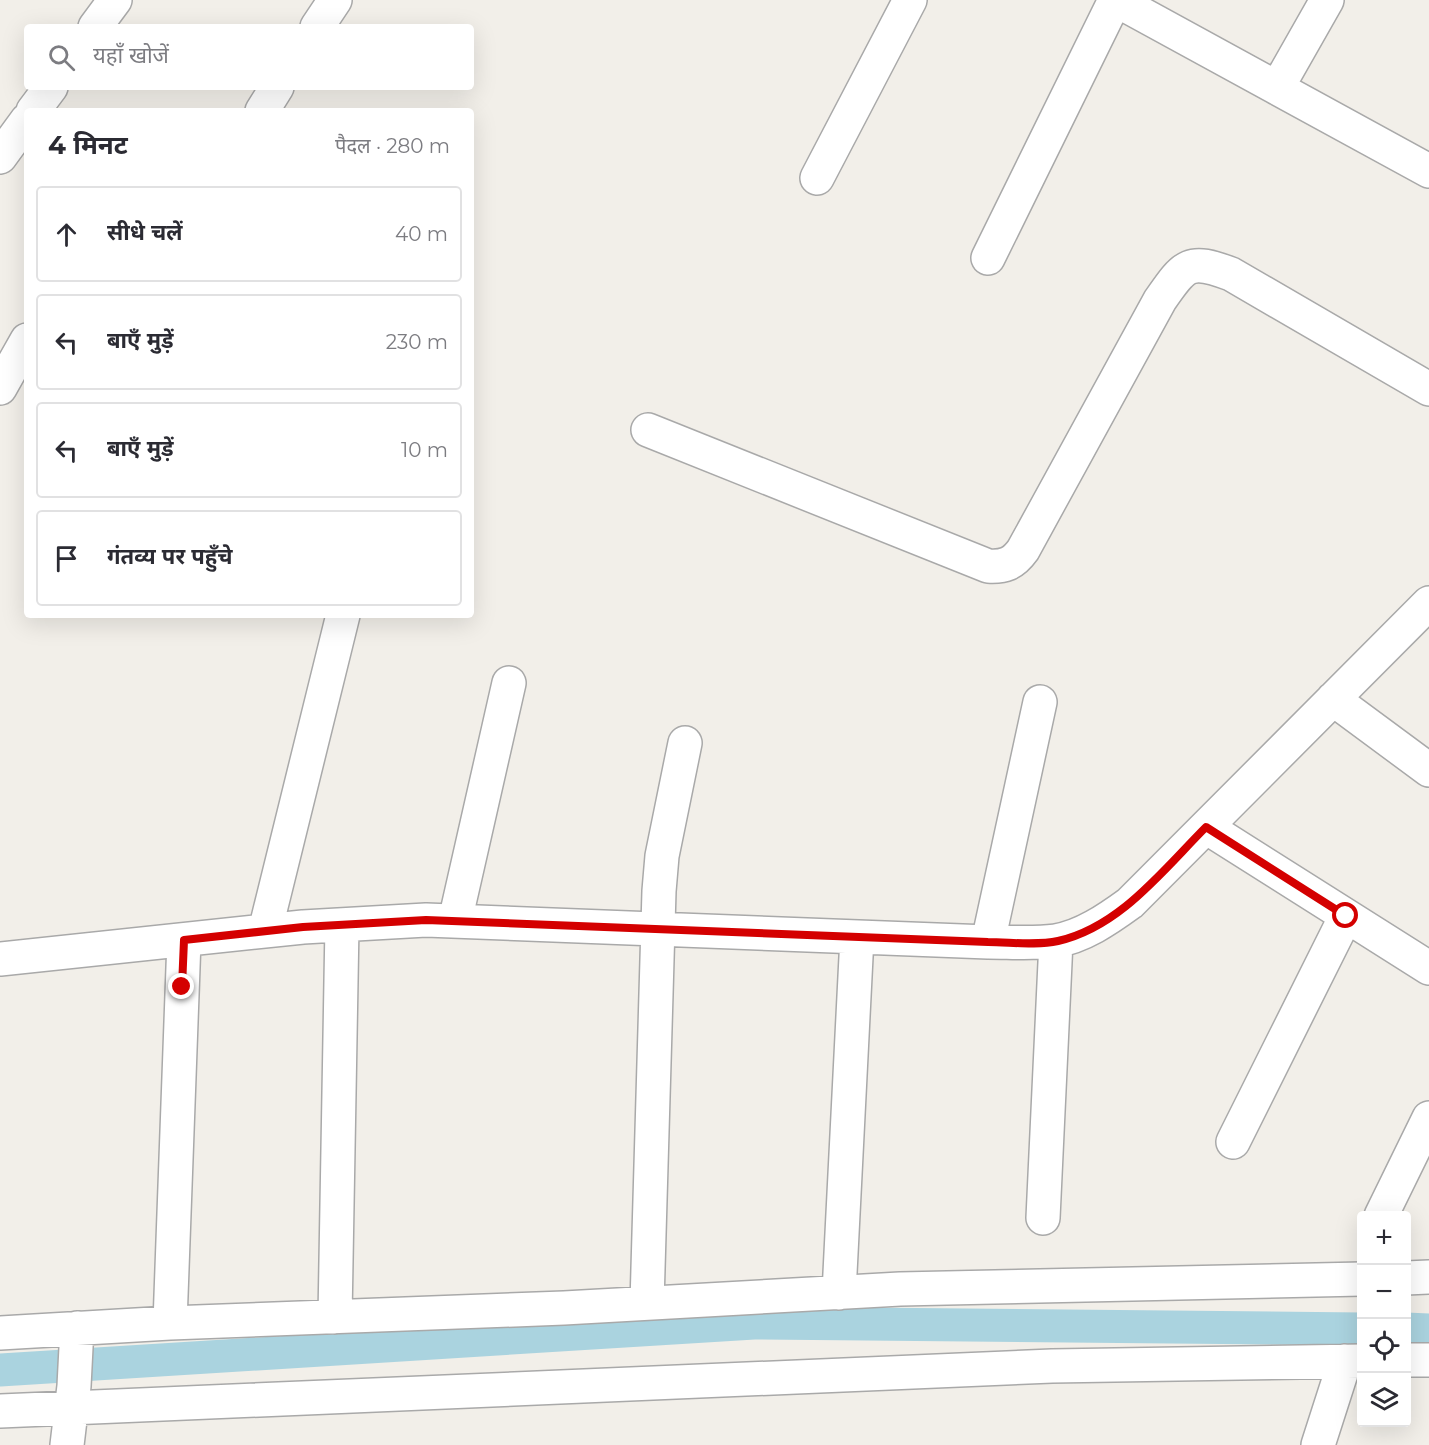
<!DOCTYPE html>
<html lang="hi">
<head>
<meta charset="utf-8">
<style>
  :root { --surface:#fff; --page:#f2f2f3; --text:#2b2b33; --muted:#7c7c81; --line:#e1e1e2 }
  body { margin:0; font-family:Montserrat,"Noto Sans Devanagari",sans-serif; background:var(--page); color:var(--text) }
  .controls { position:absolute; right:18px; bottom:18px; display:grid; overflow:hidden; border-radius:6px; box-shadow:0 6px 24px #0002 }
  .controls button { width:54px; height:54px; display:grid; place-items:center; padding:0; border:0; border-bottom:2px solid var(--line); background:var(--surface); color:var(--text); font:30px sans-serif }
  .stop { position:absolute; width:18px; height:18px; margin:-14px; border:4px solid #d40000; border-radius:50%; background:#fff }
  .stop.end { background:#d40000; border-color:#fff; box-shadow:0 2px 6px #0008 }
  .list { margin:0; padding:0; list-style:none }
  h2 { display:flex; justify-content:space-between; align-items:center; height:78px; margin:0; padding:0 24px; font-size:26px }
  h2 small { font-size:20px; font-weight:400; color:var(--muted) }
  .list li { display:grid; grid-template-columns:39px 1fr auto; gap:18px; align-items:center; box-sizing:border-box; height:96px; margin:0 12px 12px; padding:0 12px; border:2px solid var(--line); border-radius:6px }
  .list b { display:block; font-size:22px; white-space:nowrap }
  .list em { font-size:20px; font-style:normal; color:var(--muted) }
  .icon { flex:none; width:33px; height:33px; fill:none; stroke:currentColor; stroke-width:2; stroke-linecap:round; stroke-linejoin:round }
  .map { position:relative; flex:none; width:1429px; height:1445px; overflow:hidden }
  .search { position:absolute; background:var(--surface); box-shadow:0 6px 24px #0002; left:24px; top:24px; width:450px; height:66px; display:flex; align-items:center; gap:15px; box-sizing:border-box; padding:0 21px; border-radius:6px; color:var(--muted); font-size:22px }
  .panel { position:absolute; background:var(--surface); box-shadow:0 6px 24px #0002; left:24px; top:108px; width:450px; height:510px; border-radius:6px }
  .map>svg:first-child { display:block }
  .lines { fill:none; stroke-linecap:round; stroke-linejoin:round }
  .canal { stroke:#aad3df; stroke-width:33 }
  .minor-casing { stroke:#a9a9a9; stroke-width:36 }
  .minor { stroke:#fff; stroke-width:33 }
  .route { stroke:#d40000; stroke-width:8 }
</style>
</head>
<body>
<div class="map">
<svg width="1429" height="1445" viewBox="0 0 1429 1445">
  <rect width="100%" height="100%" fill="#f2efe9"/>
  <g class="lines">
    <path class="canal" d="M1406,1329l23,1
      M0,1370l754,-47 608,6"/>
    <defs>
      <path id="minor" d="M1116,0l313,171
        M95,27l20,-27
        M317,27l18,-27
        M1277,88l50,-88
        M33,111l18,-24
        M262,111l15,-24
        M0,157l27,-37
        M817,178l93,-178
        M988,258l127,-258
        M0,388l27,-48
        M648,430l340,136c16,1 25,-2 35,-16l137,-250c25,-36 29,-42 71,-26l198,115
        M1333,699l96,71
        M1206,827l223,141
        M455,921l54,-238
        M265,931l78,-316
        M988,942l52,-240
        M0,959l303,-32 123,-7 562,22c22,0 45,2 67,-1 27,-4 53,-22 75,-38l299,-300
        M1233,1142l113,-226
        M1381,1216l48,-98
        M1043,1218l13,-277
        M1406,1278l23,-1
        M839,1293l18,-356
        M647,1303l12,-412 3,-35 23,-113
        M335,1317l7,-392
        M170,1323l14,-383
        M0,1333l170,-10 394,-15 336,-19 462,-10
        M1406,1360h23
        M0,1411l1052,-45 310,-5
        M67,1445l7,-59 3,-58
        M1318,1445l27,-84"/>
    </defs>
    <use href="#minor" class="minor-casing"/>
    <use href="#minor" class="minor"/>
  </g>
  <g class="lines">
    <path class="route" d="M182,987l2,-47 119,-13 123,-7 562,22c22,0 48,4 70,-1 62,-14 105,-71 148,-114l140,89"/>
  </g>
</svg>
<div class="controls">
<button>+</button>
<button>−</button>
<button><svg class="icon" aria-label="locate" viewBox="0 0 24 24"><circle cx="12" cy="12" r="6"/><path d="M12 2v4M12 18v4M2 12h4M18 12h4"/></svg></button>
<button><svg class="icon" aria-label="layers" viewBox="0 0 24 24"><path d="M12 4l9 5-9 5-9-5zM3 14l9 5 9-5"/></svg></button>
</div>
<div class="stop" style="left:1346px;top:916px"></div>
<div class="stop end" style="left:182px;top:987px"></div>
<div class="search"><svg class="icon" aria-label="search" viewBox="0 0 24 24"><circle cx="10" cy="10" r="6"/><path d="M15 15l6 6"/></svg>यहाँ खोजें</div>
<section class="panel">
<h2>4 मिनट<small>पैदल · 280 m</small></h2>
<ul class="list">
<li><svg class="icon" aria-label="ahead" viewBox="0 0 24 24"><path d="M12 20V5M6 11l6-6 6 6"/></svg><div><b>सीधे चलें</b></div><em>40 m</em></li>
<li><svg class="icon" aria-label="left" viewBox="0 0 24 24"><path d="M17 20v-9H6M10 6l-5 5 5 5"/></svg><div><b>बाएँ मुड़ें</b></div><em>230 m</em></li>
<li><svg class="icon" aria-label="left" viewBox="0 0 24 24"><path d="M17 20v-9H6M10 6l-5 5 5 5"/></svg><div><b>बाएँ मुड़ें</b></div><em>10 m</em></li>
<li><svg class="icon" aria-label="arrive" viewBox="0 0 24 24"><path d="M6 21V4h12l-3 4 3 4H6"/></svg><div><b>गंतव्य पर पहुँचे</b></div></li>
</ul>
</section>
</div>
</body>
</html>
